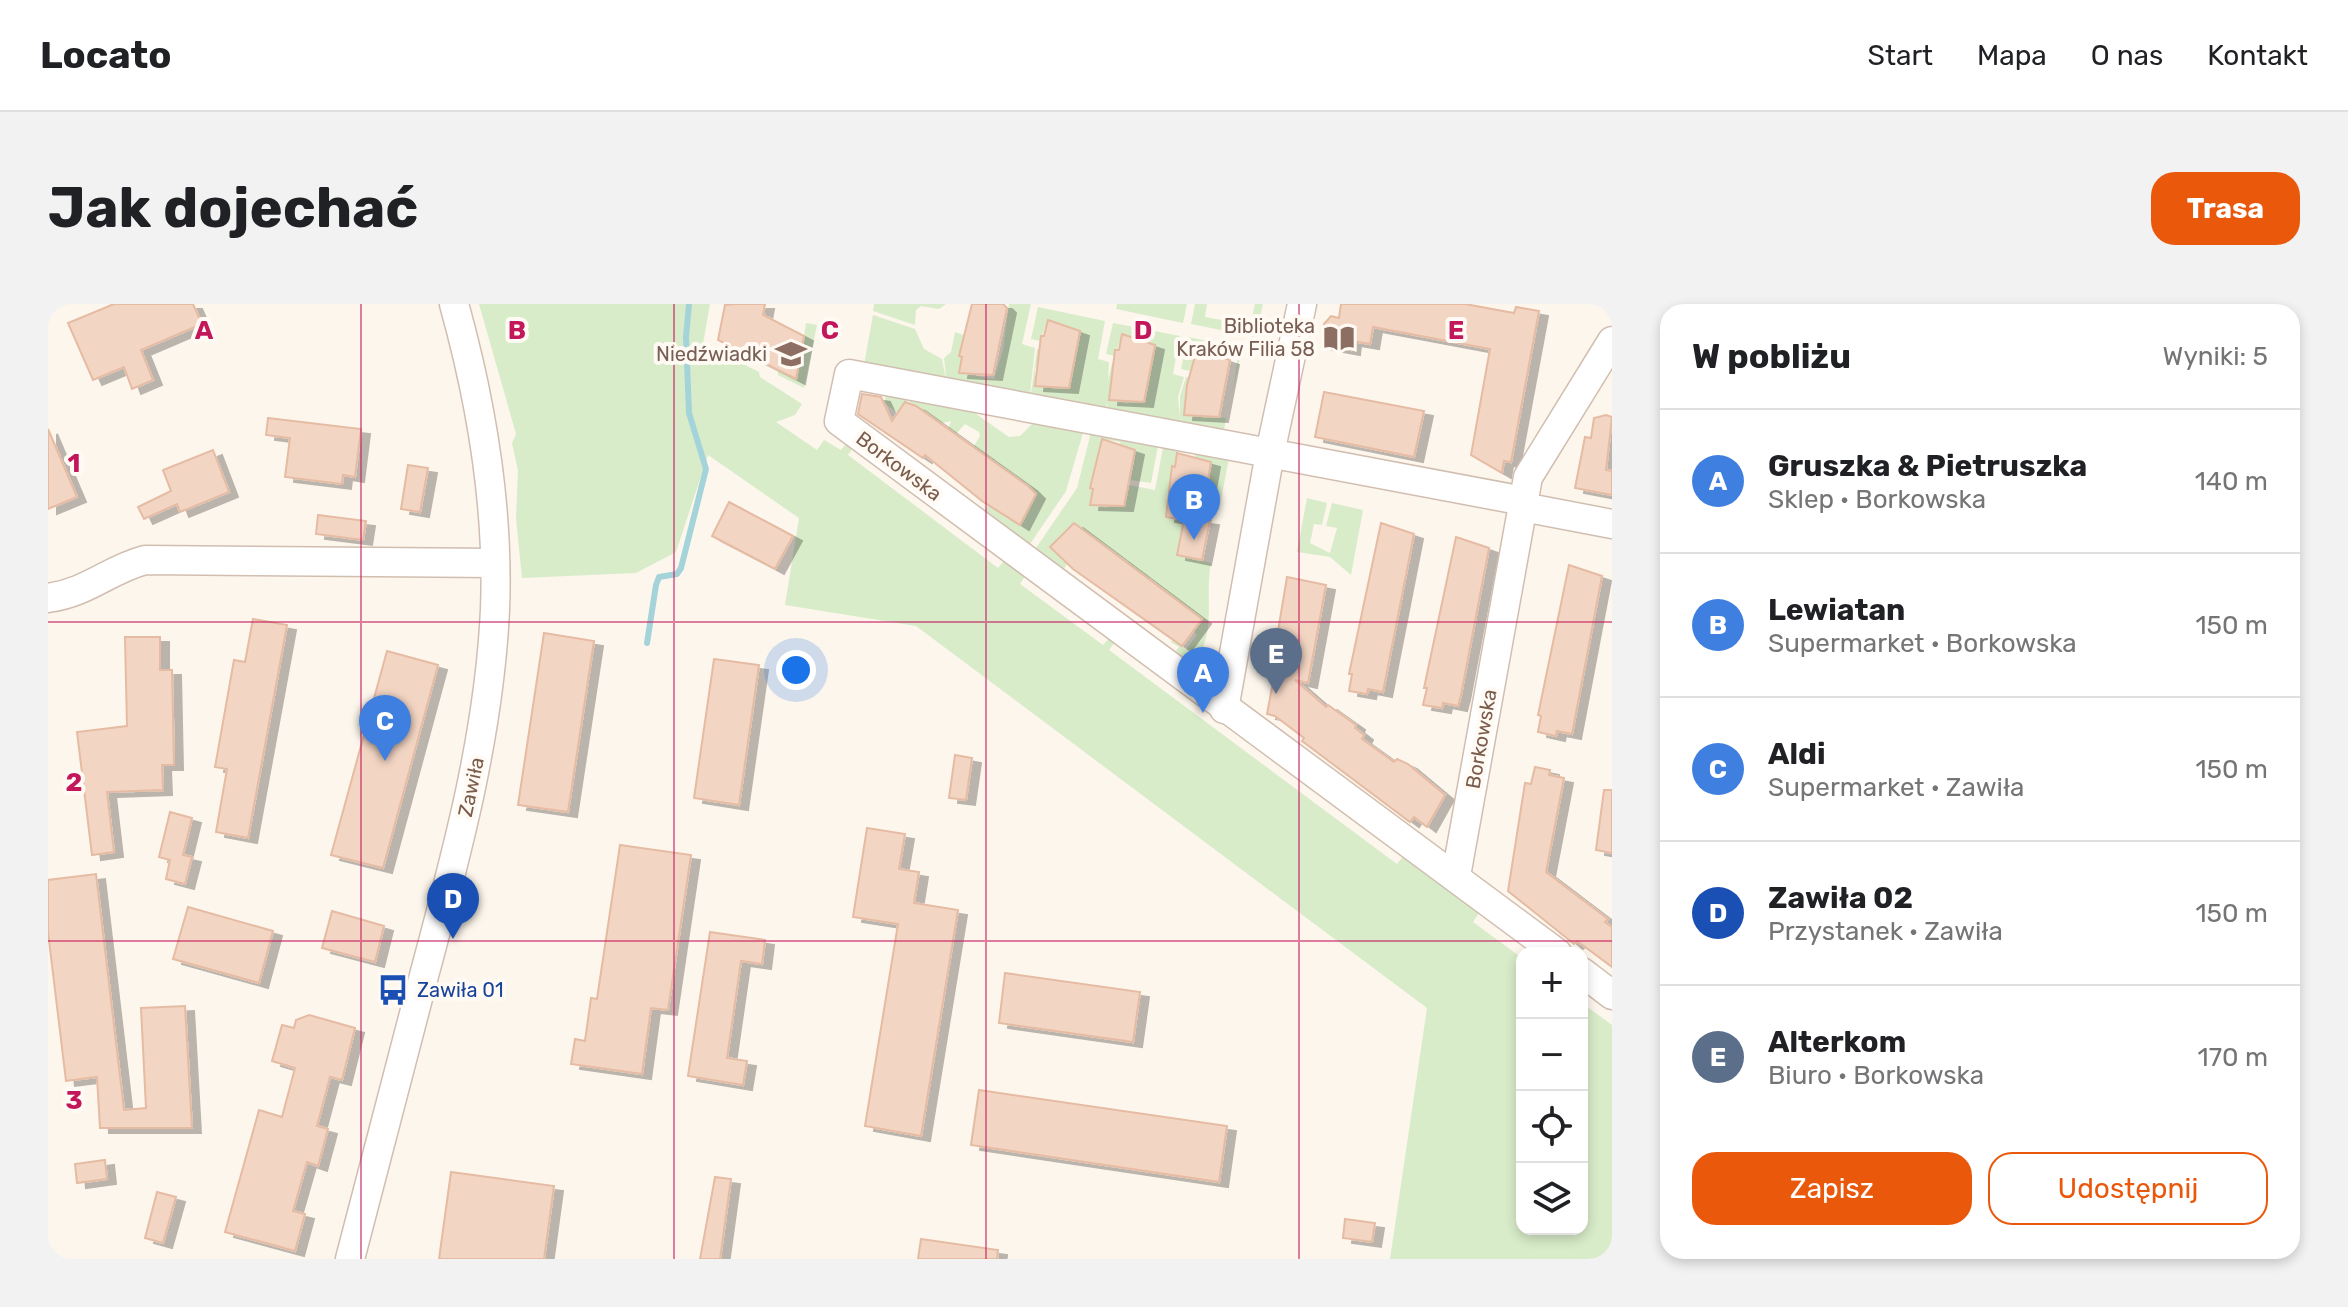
<!DOCTYPE html>
<html lang="pl">
<head>
<meta charset="utf-8">
<style>
  :root { --surface:#fff; --page:#f2f2f2; --text:#202124; --muted:#757577; --line:#e0e0e0; --accent:#ea580c }
  body { margin:0; font-family:Rubik,sans-serif; background:var(--page); color:var(--text) }
  .controls { position:absolute; right:24px; bottom:24px; display:grid; overflow:hidden; border-radius:16px; box-shadow:0 4px 12px #0003 }
  .controls button { width:72px; height:72px; display:grid; place-items:center; padding:0; border:0; border-bottom:2px solid var(--line); background:var(--surface); color:var(--text); font:40px sans-serif }
  .you { position:absolute; left:748px; top:366px; width:28px; height:28px; margin:-20px; border:6px solid #fff; border-radius:50%; background:#1a73e8; box-shadow:0 0 0 12px #1a73e833 }
  .badge { display:grid; place-items:center; width:52px; height:52px; border-radius:50%; background:var(--accent); color:#fff; font-size:26px; font-weight:700 }
  .pin { position:absolute; translate:-50% -66px; filter:drop-shadow(0 2px 4px #0008) }
  .pin::after { content:''; position:absolute; top:42px; width:28px; height:24px; background:inherit; clip-path:polygon(0 0,100% 0,50% 100%) }
  .list { margin:0; padding:0; list-style:none }
  h2 { display:flex; justify-content:space-between; align-items:center; height:104px; margin:0; padding:0 32px; font-size:34px }
  h2 small { font-size:26px; font-weight:400; color:var(--muted) }
  .list li { display:grid; grid-template-columns:52px 1fr auto; gap:24px; align-items:center; box-sizing:border-box; height:144px; padding:0 32px; border-top:2px solid var(--line) }
  .list b { display:block; font-size:30px; white-space:nowrap }
  .list p { margin:0; font-size:26px; white-space:nowrap; color:var(--muted) }
  .list em { font-size:26px; font-style:normal; color:var(--muted) }
  .actions { display:flex; gap:16px; padding:24px 32px }
  .actions a { flex:1; padding:18px 0; border:2px solid var(--accent); border-radius:24px; text-align:center; font-size:28px; color:var(--accent) }
  .actions .main { background:var(--accent); color:#fff }
  .icon { flex:none; width:44px; height:44px; fill:none; stroke:currentColor; stroke-width:2; stroke-linecap:round; stroke-linejoin:round }
  .map { position:relative; flex:none; width:1564px; height:955px; overflow:hidden; border-radius:24px }
  header { display:flex; align-items:center; gap:48px; box-sizing:border-box; height:112px; padding:0 40px; background:var(--surface); border-bottom:2px solid var(--line) }
  header strong { font-size:38px }
  nav { display:flex; gap:44px; margin-inline-start:auto; font-size:28px }
  .intro { display:flex; align-items:center; justify-content:space-between; box-sizing:border-box; height:192px; padding:0 48px }
  h1 { margin:0; font-size:56px }
  .button { padding:20px 36px; border-radius:24px; background:var(--accent); color:#fff; font-size:28px; font-weight:700 }
  main { display:flex; gap:48px; padding:0 48px }
  aside { flex:1; background:var(--surface); border-radius:24px; box-shadow:0 4px 12px #0003 }
  .map>svg:first-child { display:block }
  .green { fill:#d8ecc9 }
  .lines { fill:none; stroke-linecap:round; stroke-linejoin:round }
  .stream { stroke:#a5d3da; stroke-width:6 }
  .building { fill:#f3d5c3; stroke:#e6bba3; stroke-width:2; filter:url(#shadow) }
  .minor-casing { stroke:#d1beb0; stroke-width:31 }
  .minor { stroke:#fff; stroke-width:28 }
  .grid { fill:none; stroke:#c2185b; stroke-width:2; stroke-opacity:0.55 }
  .labels { text-anchor:middle; dominant-baseline:central; stroke-width:8; stroke-linejoin:round; paint-order:stroke }
  .education-label { font-size:20px; fill:#785e54; stroke:#fffaf3; text-anchor:end }
  .street-label { font-size:20px; fill:#7a5c4d; stroke:#fffaf3 }
  .transit-label { font-size:20px; fill:#164399; stroke:#fffaf3; text-anchor:start }
  .grid-label { font-size:26px; text-anchor:middle; font-weight:bold; fill:#c2185b; stroke:#fffaf3; stroke-width:8; stroke-linejoin:round; paint-order:stroke }
</style>
</head>
<body>
<header>
<strong>Locato</strong>
<nav><a>Start</a><a>Mapa</a><a>O nas</a><a>Kontakt</a></nav>
</header>
<div class="intro"><h1>Jak dojechać</h1><a class="button">Trasa</a></div>
<main>
<div class="map">
<svg width="1564" height="955" viewBox="0 0 1564 955">
  <defs>
    <filter id="shadow"><feDropShadow dx="9" dy="5" stdDeviation="0" flood-color="#0004"/></filter>
  </defs>
  <rect width="100%" height="100%" fill="#fdf6ec"/>
  <path class="green" d="M431,0h231l-7,40 56,28 1,5 42,27 -7,11 -19,7 41,28 7,-10 17,10 9,-11 6,4 -8,12 150,113 9,-11 21,14 -8,13 83,61 9,-10 5,4 -8,11 288,214 9,-11 75,57 -8,12 49,36v271h60v-226l30,22v234h-222l37,-251 -511,-382 -131,-21 14,-87 -91,-63 -32,97 -40,21 -114,5 -6,-59 2,-48 -6,-28 4,-9z
    M826,0h72l-7,5 -18,-3 -5,4 -1,15 -42,-14z
    M961,0h22l-9,40 13,4 -5,46 -83,-9 -3,-27 7,-6 4,-20 11,4 -7,19 3,2 -3,16 35,6 9,-29z
    M1069,0h70l-4,19 -67,-14z
    M1147,0h12l-2,13 17,3 2,-5 27,8 4,-19h8l-7,33 -65,-13z
    M990,3l67,14 -7,38 11,3 -1,18 4,-17 4,1 -6,19v17l17,4 1,-5 19,-8 8,-45 -33,-12 -7,22 -9,-2 7,-31 67,13 -7,38 11,3 -6,20 2,19v-20l6,-19 5,1 -4,7 -2,30 41,3 -3,19 -41,-13 -1,-6 -1,11 -73,-14v-14l-1,8 -76,-8 7,-52h5l-7,20v17l34,2 11,-56 -32,-12 -8,21 -9,-2z
    M825,11l42,14 9,20 18,10 4,20 -83,-9z
    M758,19l11,2 -13,63 -26,-13v-5l19,9z
    M1140,33l54,11 -9,43 5,-35 -40,-7 -8,22 -9,-2z
    M828,86l86,14 47,33 11,-1 15,-15 50,5 -19,65 -36,53 -45,-34 5,-8 15,15 15,7 16,-30 -65,-43 9,-15 -1,-4 -14,-8 -10,11 -7,-5 3,-9 -10,2 -34,-23 -9,13 -14,-10 2,-7z
    M1044,124l67,13 -8,42 -21,-3 4,-18 -15,-15 1,-5 -18,-3 -12,48 3,2 -3,15 17,4 2,-5 15,3 5,-21 26,5 9,-48 66,11 -11,57 -16,-3 6,-33 -14,-15v-5l-17,-3 -12,48 3,2 -3,16 18,3 -7,35 34,8c-7,37 7,69 -18,102l-18,-13 4,-5 -8,-5 2,-3 13,10 11,-14 -4,-4 9,-12 -53,-42 -3,4 -20,-14 3,-5 -55,-39 -24,24 17,17 -3,5 -28,-21 41,-60z
    M1259,194l20,5 -5,22 -8,-1 -4,19 20,10 7,-25 -11,-2 6,-23 31,7 -12,65 -21,-18 -33,-5z"/>
  <g class="lines">
    <path class="stream" d="M599,339l9,-58 3,-8 18,-3 4,-6 25,-99 -17,-56 -3,-76 3,-33"/>
  </g>
  <path class="building" d="M66,0h79l9,20 -61,26 12,30 -21,9 -8,-22 -31,13 -25,-57z
    M687,0h30l-2,11 41,21 -8,43 -78,-39 7,-35z
    M924,0h31l4,4 -14,67 -34,-2 3,-16 -3,-1z
    M1293,0h124l49,9 2,-6 23,4 -28,151 -7,-1 -2,12 -31,-18 19,-106 -117,-22 -3,17 -18,-3 -1,9 -28,-5 1,-21 7,-8 8,2z
    M1000,16l32,11 -11,57 -34,-2 6,-50h3z
    M1074,30l33,11 -11,57 -35,-2 6,-50h4z
    M1149,45l33,11 -11,57 -35,-2 3,-30z
    M1276,88l100,19 -10,46 -99,-20z
    M814,90l19,3 11,24 13,-19 11,4 112,80 8,8 -16,31 -38,-24 -57,-46 -2,3 -65,-44z
    M1558,111l6,2 -6,53 6,1v24l-37,-7 10,-51 6,1 3,-20z
    M220,114l93,11 -6,48 -12,-2 -1,9 -57,-7 5,-39 -24,-3z
    M0,125l29,68 -29,12z
    M1054,135l33,11 -11,56 -34,-1 3,-16 -3,-1z
    M165,146l16,42 -49,20 -3,-8 -33,15 -6,-12 33,-16 -8,-21z
    M1129,149l34,9 -10,57 9,1 -8,40 -25,-5 7,-35 -18,-3 6,-51 3,1z
    M360,161l20,3 -8,44 -19,-3z
    M681,198l64,34 -18,33 -63,-33z
    M270,211l48,6 -3,19 -47,-6z
    M1026,219l128,96 -20,27 -109,-77 -23,-22z
    M1333,219l33,11 -31,158 -15,-3 -1,5 -18,-3 3,-17h-3z
    M1408,233l33,11 -28,147 -3,11 -15,-3 -1,5 -19,-3 4,-17h-3z
    M1521,261l33,11 -30,158 -15,-3 -1,5 -18,-4 3,-16 -3,-1z
    M1239,273l39,8 -18,98 -13,-3 31,27 2,-2 28,20 -1,3 9,7 -2,4 32,23 3,-3 11,5 37,31 -18,32 -13,-10 -4,5 -108,-81 2,-3 -29,-22 -8,-2 11,-58 -4,-1z
    M205,315l34,6 -39,213 -32,-6 11,-63 -12,-2 19,-107 11,2z
    M496,329l50,8 -26,171 -50,-7z
    M77,333h35v33h12l2,95h-12l1,25 -56,2 7,60 -22,3 -15,-123 50,-6z
    M339,347l51,14 -55,203 -52,-13z
    M666,355l45,6 -20,140 -45,-7z
    M907,451l17,3 -6,42 -17,-2z
    M1487,463l15,3 -1,5 15,3 -18,94 62,47 -3,3 7,5v40l-35,-26 -3,3 -66,-53 17,-108 6,1z
    M1556,486h8v63l-16,-3z
    M122,508l22,6 -9,37 9,2 -7,27 -19,-5 4,-19 -11,-3z
    M819,524l38,6 -6,35 20,3 -5,31 44,7 -37,226 -56,-10 33,-202 -45,-7z
    M572,541l71,10 -23,155 -17,-2 -9,66 -71,-10 4,-25 10,2 6,-43 6,1z
    M48,570l28,236 22,-2 -5,-100 44,-2 7,122h-92l-3,-51 -31,4 -18,-149v-52z
    M140,603l85,24 -14,52 -86,-24z
    M284,607l52,15 -9,36 -53,-14z
    M662,628l55,8 -3,24 -21,-3 -14,97 20,3 -4,24 -55,-9z
    M957,669l135,19 -7,50 -134,-19z
    M261,711l46,13 -13,52 -12,-3 -13,49 11,3 -10,37 -11,-4 -14,49 12,3 -10,37 -70,-19 34,-122 23,7 13,-49 -23,-7 10,-36 12,3 2,-8z
    M931,786l248,36 -8,56 -248,-37z
    M57,856l2,19 -30,4 -2,-19z
    M403,868l103,14 -10,73h-105z
    M667,873l16,2 -11,80h-20z
    M109,888l19,5 -13,46 -18,-5z
    M1297,915l30,4 -3,19 -29,-4z
    M873,935l77,11 -1,9h-79z"/>
  <g class="lines">
    <defs>
      <path id="minor" d="M1476,197l-675,-127 -10,47 718,532
        M1475,203l89,17
        M0,294c41,-6 60,-28 97,-38l350,3
        M1176,405l46,-256 32,-149
        M1408,572l72,-399 84,-136
        M1534,668l30,23
        M302,955c24,-92 48,-184 72,-276 33,-123 67,-245 73,-373 4,-102 -14,-209 -41,-306"/>
    </defs>
    <use href="#minor" class="minor-casing"/>
    <use href="#minor" class="minor"/>
  </g>
  <path class="grid" d="M313,0v955M626,0v955M938,0v955M1251,0v955M0,318h1564M0,637h1564"/>
  <defs>
    <symbol id="library-bare" viewBox="-9 -9 18 18"><path d="M-6-4Q-3-5.5-.7-3.5V5Q-3 3-6 4ZM6-4Q3-5.5 .7-3.5V5Q3 3 6 4Z" fill="#8d6e63" stroke="#fffaf3" stroke-width="2.5" paint-order="stroke"/></symbol>
    <symbol id="school-bare" viewBox="-9 -9 18 18"><path d="M0-5L7-2L0 1L-7-2ZM-4 1L0 2.5L4 1V4Q0 6-4 4Z" fill="#8d6e63" stroke="#fffaf3" stroke-width="2.5" paint-order="stroke"/></symbol>
    <symbol id="bus-bare" viewBox="-9 -9 18 18"><path d="M-5-6H5V4H4V6H2V4H-2V6H-4V4H-5ZM-3.5-4V0h7V-4ZM-3.5 1.2v1.5H-2V1.2ZM2 1.2v1.5H3.5V1.2Z" fill="#1a4fb4" stroke="#fffaf3" stroke-width="2.5" paint-order="stroke"/></symbol>
  </defs>
  <g fill-rule="evenodd">
    <use href="#library-bare" x="1269" y="12" width="44" height="44"/>
    <use href="#school-bare" x="721" y="28" width="44" height="44"/>
    <use href="#bus-bare" x="323" y="664" width="44" height="44"/>
  </g>
  <g class="labels">
    <g class="education-label">
      <text x="1267" y="22">Biblioteka<tspan x="1267" dy="23">Kraków Filia 58</tspan></text>
      <text x="719" y="50">Niedźwiadki</text>
    </g>
    <g class="street-label">
      <text transform="translate(851 162) rotate(37)">Borkowska</text>
      <text transform="translate(1433 435) rotate(-80)">Borkowska</text>
      <text transform="translate(423 483) rotate(-78)">Zawiła</text>
    </g>
    <g class="transit-label">
      <text x="369" y="686">Zawiła 01</text>
    </g>
  </g>
  <g class="grid-label">
    <text x="156" y="35">A</text>
    <text x="469" y="35">B</text>
    <text x="782" y="35">C</text>
    <text x="1095" y="35">D</text>
    <text x="1408" y="35">E</text>
    <text x="26" y="168">1</text>
    <text x="26" y="487">2</text>
    <text x="26" y="805">3</text>
  </g>
</svg>
<div class="controls">
<button>+</button>
<button>−</button>
<button><svg class="icon" aria-label="locate" viewBox="0 0 24 24"><circle cx="12" cy="12" r="6"/><path d="M12 2v4M12 18v4M2 12h4M18 12h4"/></svg></button>
<button><svg class="icon" aria-label="layers" viewBox="0 0 24 24"><path d="M12 4l9 5-9 5-9-5zM3 14l9 5 9-5"/></svg></button>
</div>
<div class="you"></div>
<div class="pin badge" style="left:1155px;top:409px;background:#3f7fe0">A</div>
<div class="pin badge" style="left:1146px;top:236px;background:#3f7fe0">B</div>
<div class="pin badge" style="left:337px;top:457px;background:#3f7fe0">C</div>
<div class="pin badge" style="left:405px;top:635px;background:#1a4fb4">D</div>
<div class="pin badge" style="left:1228px;top:390px;background:#5c6f8a">E</div>
</div>
<aside>
<h2>W pobliżu<small>Wyniki: 5</small></h2>
<ul class="list">
<li><span class="badge" style="background:#3f7fe0">A</span><div><b>Gruszka &amp; Pietruszka</b><p>Sklep · Borkowska</p></div><em>140 m</em></li>
<li><span class="badge" style="background:#3f7fe0">B</span><div><b>Lewiatan</b><p>Supermarket · Borkowska</p></div><em>150 m</em></li>
<li><span class="badge" style="background:#3f7fe0">C</span><div><b>Aldi</b><p>Supermarket · Zawiła</p></div><em>150 m</em></li>
<li><span class="badge" style="background:#1a4fb4">D</span><div><b>Zawiła 02</b><p>Przystanek · Zawiła</p></div><em>150 m</em></li>
<li><span class="badge" style="background:#5c6f8a">E</span><div><b>Alterkom</b><p>Biuro · Borkowska</p></div><em>170 m</em></li>
</ul>
<div class="actions"><a class="main">Zapisz</a><a>Udostępnij</a></div>
</aside>
</main>
</body>
</html>
